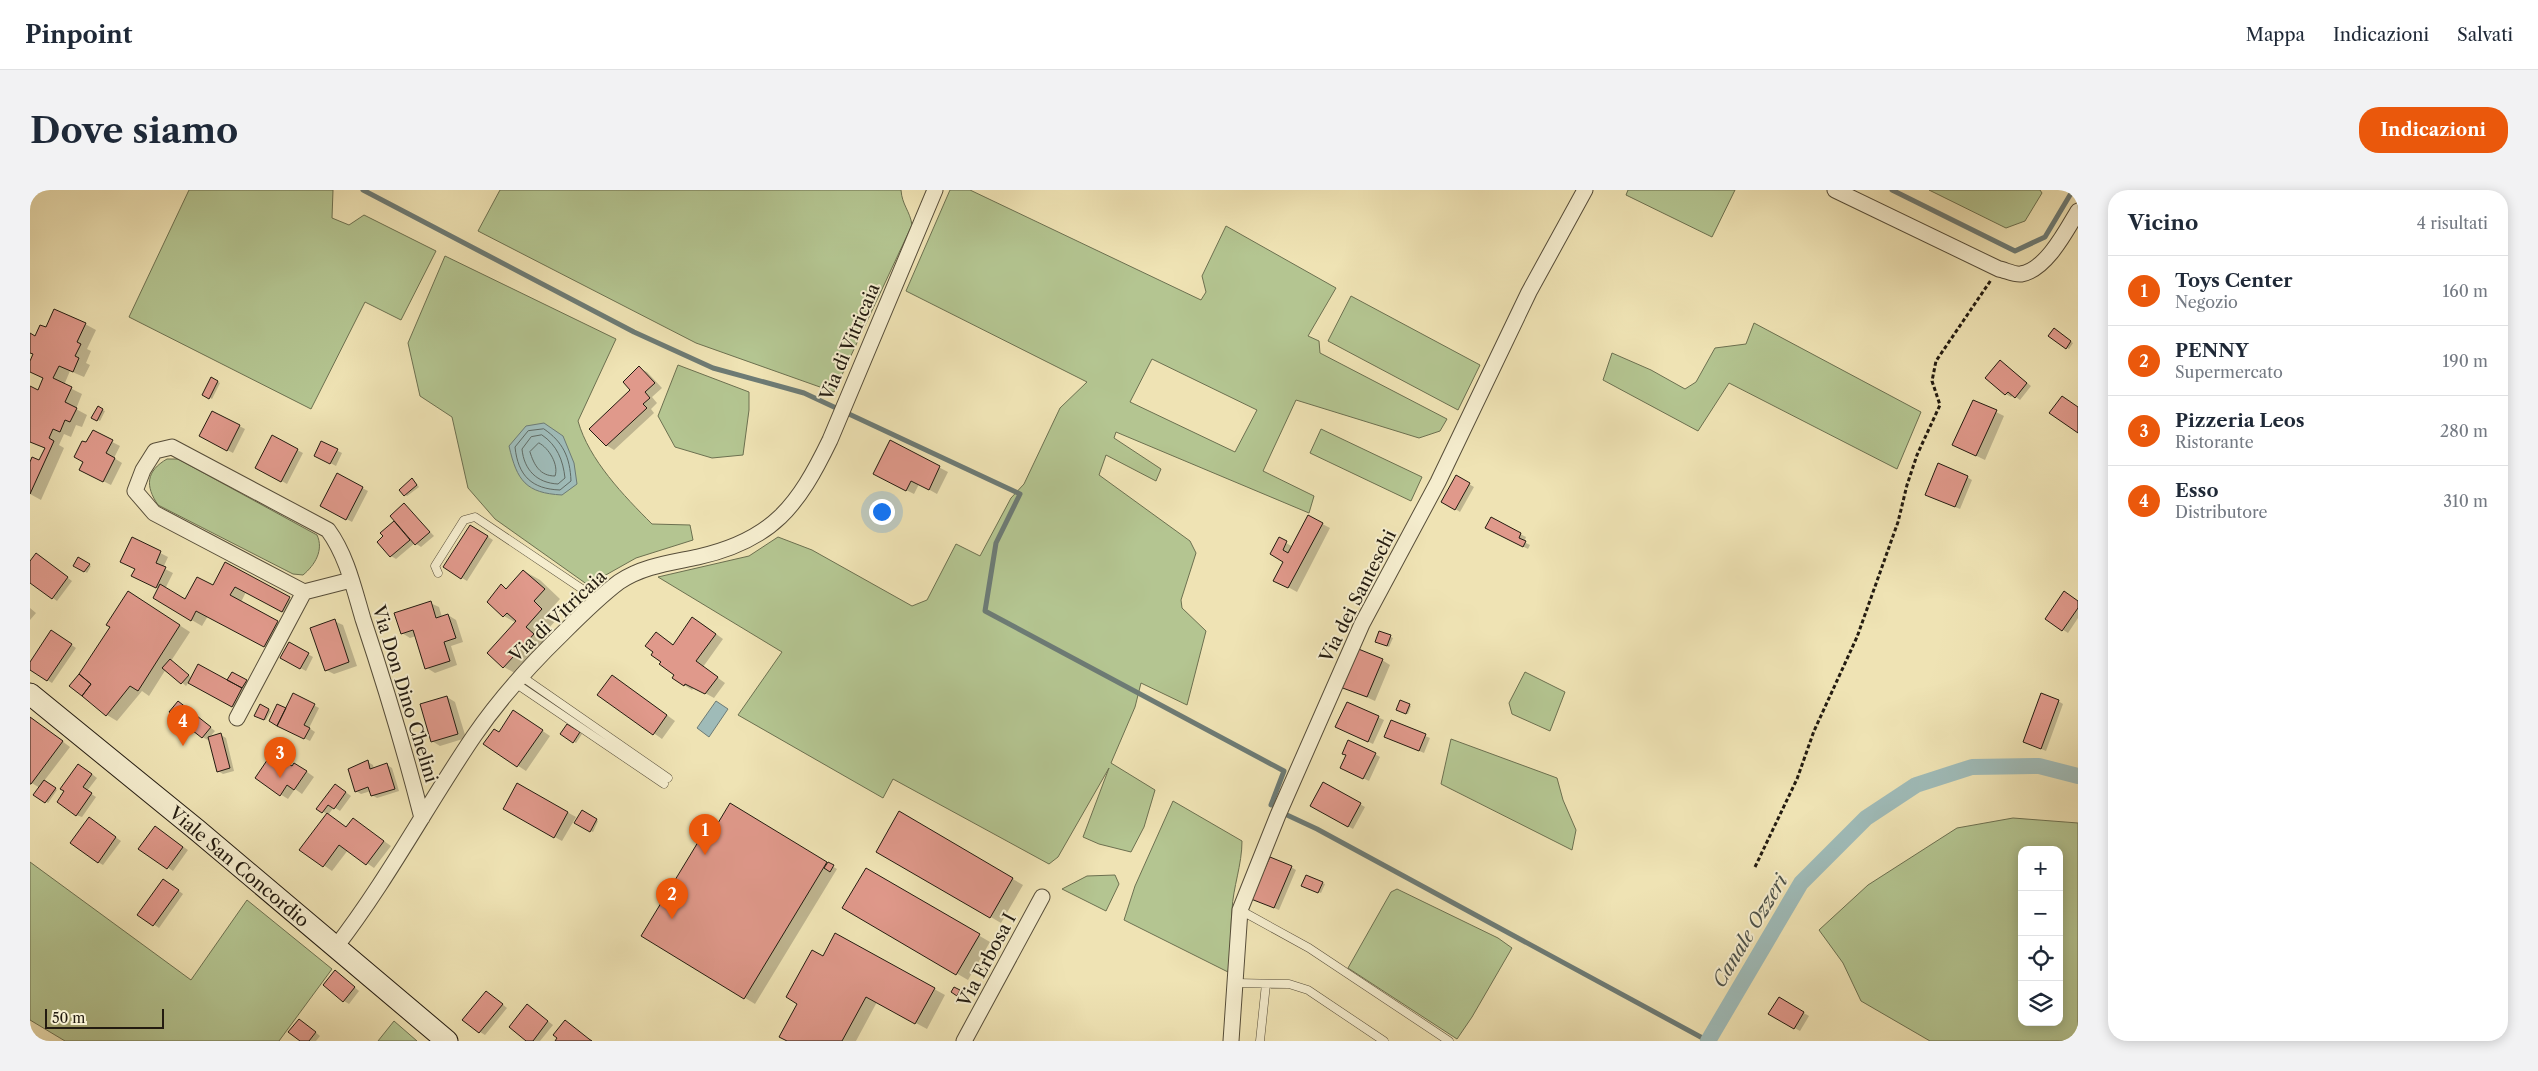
<!DOCTYPE html>
<html lang="it">
<head>
<meta charset="utf-8">
<style>
  :root { --surface:#fff; --page:#f2f2f3; --text:#1f2937; --muted:#747a83; --line:#e0e1e3; --accent:#ea580c }
  body { margin:0; font-family:"Libre Caslon Text",serif; background:var(--page); color:var(--text) }
  .controls { position:absolute; right:15px; bottom:15px; display:grid; overflow:hidden; border-radius:10px; box-shadow:0 2px 12px #0003 }
  .controls button { width:45px; height:45px; display:grid; place-items:center; padding:0; border:0; border-bottom:1px solid var(--line); background:var(--surface); color:var(--text); font:25px sans-serif }
  .scale { position:absolute; left:15px; bottom:12px; width:119px; box-sizing:border-box; padding-left:5px; border:2px solid #231b10; border-top:0; font-size:14px; line-height:18px; white-space:nowrap; color:#231b10; -webkit-text-stroke:4px #f5edce; paint-order:stroke }
  .you { position:absolute; left:851px; top:321px; width:18px; height:18px; margin:-12px; border:4px solid #fff; border-radius:50%; background:#1a73e8; box-shadow:0 0 0 8px #1a73e833 }
  .badge { display:grid; place-items:center; width:32px; height:32px; border-radius:50%; background:var(--accent); color:#fff; font-size:16px; font-weight:700 }
  .pin { position:absolute; translate:-50% -41px; filter:drop-shadow(0 1px 2px #0008) }
  .pin::after { content:''; position:absolute; top:26px; width:18px; height:15px; background:inherit; clip-path:polygon(0 0,100% 0,50% 100%) }
  .list { margin:0; padding:0; list-style:none }
  h2 { display:flex; justify-content:space-between; align-items:center; height:65px; margin:0; padding:0 20px; font-size:21px }
  h2 small { font-size:16px; font-weight:400; color:var(--muted) }
  .list li { display:grid; grid-template-columns:32px 1fr auto; gap:15px; align-items:center; box-sizing:border-box; height:70px; padding:0 20px; border-top:1px solid var(--line) }
  .list b { display:block; font-size:19px; white-space:nowrap }
  .list p { margin:0; font-size:16px; white-space:nowrap; color:var(--muted) }
  .list em { font-size:16px; font-style:normal; color:var(--muted) }
  .icon { flex:none; width:28px; height:28px; fill:none; stroke:currentColor; stroke-width:2; stroke-linecap:round; stroke-linejoin:round }
  .map { position:relative; flex:none; width:2048px; height:851px; overflow:hidden; border-radius:20px }
  header { display:flex; align-items:center; gap:30px; box-sizing:border-box; height:70px; padding:0 25px; background:var(--surface); border-bottom:1px solid var(--line) }
  header strong { font-size:24px }
  nav { display:flex; gap:28px; margin-inline-start:auto; font-size:18px }
  .intro { display:flex; align-items:center; justify-content:space-between; box-sizing:border-box; height:120px; padding:0 30px }
  h1 { margin:0; font-size:35px }
  .button { padding:12px 22px; border-radius:20px; background:var(--accent); color:#fff; font-size:18px; font-weight:700 }
  main { display:flex; gap:30px; padding:0 30px }
  aside { flex:1; background:var(--surface); border-radius:20px; box-shadow:0 2px 12px #0003 }
  .map>svg:first-child { display:block }
  .green { fill:#b4c591; stroke:#6c7050; fill-rule:evenodd }
  .water { fill:#9fbbb8; stroke:#6d7b75 }
  .shadow { fill:#0003 }
  .lines { fill:none; stroke-linecap:round; stroke-linejoin:round }
  .shore { stroke:#616b64; stroke-width:1 }
  .stream { stroke:#6d7b75; stroke-width:5 }
  .canal { stroke:#9fbbb8; stroke-width:16 }
  .building { fill:#e0998b; stroke:#231b10 }
  .service-casing { stroke:#564d39; stroke-width:9 }
  .minor-casing { stroke:#564d39; stroke-width:17 }
  .secondary-casing { stroke:#231b10; stroke-width:23 }
  .path { stroke:#231b10; stroke-width:3; stroke-dasharray:4 2.5; stroke-linecap:butt }
  .service { stroke:#f5edce; stroke-width:8 }
  .minor { stroke:#f5edce; stroke-width:15 }
  .secondary { stroke:#f5edce; stroke-width:21 }
  .labels { text-anchor:middle; dominant-baseline:central; stroke-width:4; stroke-linejoin:round; paint-order:stroke }
  .street-label { font-size:18px; fill:#231b10; stroke:#f5edce }
  .water-label { font-size:19px; font-style:italic; fill:#4e534b; stroke:#f5edce }
</style>
</head>
<body>
<header>
<strong>Pinpoint</strong>
<nav><a>Mappa</a><a>Indicazioni</a><a>Salvati</a></nav>
</header>
<div class="intro"><h1>Dove siamo</h1><a class="button">Indicazioni</a></div>
<main>
<div class="map">
<svg width="2048" height="851" viewBox="0 0 2048 851">
  <rect width="100%" height="100%" fill="#efe3b4"/>
  <filter id="stains"><feTurbulence type="fractalNoise" baseFrequency=".004" numOctaves="4"/><feColorMatrix values="0 0 0 0 .2 0 0 0 0 .09 0 0 0 0 .02 0 0 0 .5 -.17"/></filter>
  <radialGradient id="worn" r=".72"><stop offset=".6" stop-color="#630" stop-opacity="0"/><stop offset="1" stop-color="#630" stop-opacity=".3"/></radialGradient>
  <path class="green" d="M159,0h144l-1,28 17,7 15,-10 72,36 -35,69 -36,-18 -54,107 -182,-92z
    M470,0h401c1,15 9,21 11,35l-78,167 -138,-49 -218,-112z
    M920,0h20l231,110 5,-8 -4,-16 24,-50 110,62 -28,48 11,5 1,12 127,66 -7,12 -21,7 -123,-38 -33,71 51,25 -5,17 -193,-81 -2,6 47,31 -5,12 -50,-26 -7,20 91,66 6,12 -15,47 1,8 24,23 -19,74 -46,-22 -6,24 -24,56 44,27 -11,37 -13,25 -32,-8 -16,-7 26,-69 -51,89 -9,7 -156,-85 -10,19 -145,-83 44,-63 -124,-75 91,-21 29,-19 34,13 100,56 15,-6 29,-56 24,12 31,-58 13,-14 36,-76 27,-26 -181,-91zM1122,169l105,51 -22,42 -105,-50z
    M1598,0h107l-23,47 -86,-42z
    M1899,0h111l2,3 -17,28 -19,7z
    M415,66l171,83 -38,82c11,39 46,75 74,103l38,1 3,15 -57,18 -48,27 -93,-66 -27,-31 -16,-71 -32,-21 -12,-53z
    M1321,106l129,69 -22,45 -130,-69z
    M1724,133l167,89 -24,57 -168,-86 -31,48 -95,-51 9,-27 39,17 34,19 11,-7 19,-34 31,-4z
    M648,175l71,27v18l-6,45 -31,3 -37,-11 -17,-31z
    M1291,239l101,48 -11,24 -101,-48z
    M137,269h11l139,76c7,15 -2,30 -14,40l-10,-1 -135,-69c-13,-19 -12,-34 9,-46z
    M1495,482l40,20 -15,39 -38,-17 -3,-11z
    M1421,549l106,39 6,22 13,30 -4,20 -131,-66z
    M1143,611l69,40c0,24 -9,46 -10,69 -2,22 0,41 -4,62l-104,-52 11,-34z
    M1983,628l65,5v218h-148l-69,-40 -18,-38 -24,-33 49,-45 89,-57zM1992,660h37v172h-37z
    M0,672l161,118 56,-80 85,69 -53,72h-214l-35,-21z
    M1085,685l4,9 -13,27 -44,-22 25,-13z
    M1367,699l101,49 14,10 -40,69 -15,22 -109,-71 43,-76z
    M364,831l23,20h-39z"/>
  <path class="water" d="M514,233l19,13 11,27 3,21 -15,11c-36,-2 -45,-14 -53,-49l17,-20z
    M686,511l12,8 -19,28 -12,-9z"/>
  <path class="shadow" d="M55,134l11,6 -9,19 4,2 -5,12 4,2 -6,12 -14,-6 -6,14 18,9 -6,15 11,6 -5,12 -6,-2 -5,12 -7,-3 -5,11 5,3 -23,52 -11,-6v-29l10,-3 6,-13 -16,-7v-54l8,3 6,-12 -14,-8 4,-16 -4,-3v-17l6,2 10,-8z
    M2024,140l19,13 -4,6 -19,-13z
    M1975,175l26,21 -11,14 -7,-5 -2,2 -5,-3z
    M609,178l8,4 15,16 -10,9 5,6 -6,6 3,4 -40,37 -8,-5 26,-55z
    M182,189l8,4 -8,16 -8,-5z
    M1944,211l30,15 -19,44 -23,-11z
    M68,218l7,3 -5,10 -7,-4z
    M183,222l32,17 -12,24 -32,-17z
    M63,242l27,14 -6,12 8,5 -11,22 -22,-11 -4,-12 2,-18z
    M242,247l31,16 -16,31 -30,-17z
    M860,252l58,30 -11,22 -18,-10 -5,10 -32,-16z
    M292,253l20,10 -6,13 -21,-11z
    M307,285l31,16 -16,31 -30,-17z
    M1426,287l18,10 -14,25 -17,-11z
    M1937,287l5,3 -12,29 -29,-12z
    M384,291l5,6 -12,9 -6,-6z
    M374,315l30,31 -13,11 -6,-4 -19,16 -5,-3 -9,-23 14,-12z
    M1279,327l21,11 -33,64 -22,-12 10,-19 -6,-22 14,8z
    M1461,329l35,18 -2,5 6,3 -2,4 -36,-18z
    M441,336l22,14 -26,41 -23,-14z
    M103,349l35,18 -5,11 10,5 -8,16 21,11 27,-13 13,-23 74,41 -7,13 -47,-26 -5,10 47,26 -13,24 -67,-36 -6,10 -48,-28 5,-9 -18,-9 -5,-11z
    M11,368l31,23 -15,20 -27,-19v-19z
    M49,369l12,7 -4,7 -12,-8z
    M494,381l16,9 20,19 -11,12 8,8 -16,18 8,7 -29,32 -16,-9 12,-44 -12,-7 -3,-30 6,3z
    M109,409l51,33 -19,29 21,17 36,4 4,-8 16,8 -10,27 -49,-27 -3,4 -20,-17 -17,27 -7,-5 -25,30 -10,-6z
    M2048,411v17l-10,15 -21,-14z
    M400,413l9,4 3,10 6,-2 8,5 7,22 -12,4 6,19 -22,8 -8,-5 -11,-32 -6,2 -8,-5z
    M0,418l6,5 -6,7z
    M304,431l9,4 14,41 -23,8 -8,-4z
    M671,433l22,16 -20,28 22,16 -11,15 -20,-11 -2,3 -8,-5 -22,-23 2,-24 10,7z
    M1350,443l13,5 -4,9 -10,-4z
    M27,445l19,13 -24,35 -22,-14v-5z
    M260,454l23,13 -7,14 -24,-13z
    M1352,470l8,5 -15,36 -33,-15z
    M590,491l55,40 -13,18 -63,-45z
    M264,505l25,13 -10,20 6,4 -5,9 -26,-13 3,-18z
    M417,507l8,5 11,36 -26,8 -8,-5z
    M2028,511l5,3 -17,47 -17,-7z
    M1318,513l36,17 -11,24 -31,-15z
    M1379,515l2,1 -3,8 -11,-4z
    M153,516l32,25 -6,7 12,-3 5,3 8,33 -11,3 -5,-3 -9,-33 -1,2 -6,-3z
    M231,516l10,5 -5,9 -10,-5z
    M0,527l40,30 -26,34 13,9 -9,13 -13,-9 5,-6 -10,-6z
    M492,527l28,19 -24,35 -41,-27z
    M538,535l14,9 -6,9 -14,-10z
    M1395,546l5,2 -6,15 -33,-14z
    M1345,564l5,3 -11,24 -23,-11z
    M338,572l5,3 1,4 13,-4 5,3 7,23 -22,7 -5,-3 -1,-4 -10,3 -5,-3z
    M54,578l13,10 -10,13 9,6 -14,20 -6,-2z
    M263,578l10,1 11,8 -12,17 -7,-5 -7,10 -8,-5z
    M1294,594l41,23 -12,22 -41,-23z
    M488,595l58,32 -14,24 -58,-32z
    M310,598l11,8 -11,15 -6,-4 -6,8 19,13 6,-9 38,27 -17,22 -26,-18 -16,21 -31,-22 26,-35 -9,-5z
    M700,615l107,64 -82,135 -112,-68z
    M552,622l16,9 -5,11 -17,-10z
    M870,623l123,72 -22,38 -123,-72z
    M64,632l27,19 -18,24 -5,-3z
    M130,641l28,19 -15,21 -33,-23z
    M1261,677l5,3 -17,40 -21,-9z
    M837,680l123,72 -22,38 -124,-72z
    M1277,686l18,8 -4,9 -18,-8z
    M138,693l15,11 -24,34 -20,-14z
    M806,745l109,60 -18,34 -50,-27 -21,39h-67l34,-83z
    M310,785l19,16 -10,13 -5,-3z
    M461,805l16,13 -22,27 -5,-3z
    M1749,809l30,17 -9,15 -30,-17z
    M502,819l21,16 -13,16h-12z
    M274,833l16,13 -4,5h-14z"/>
  <g class="lines">
    <path class="shore" d="M514,239c19,13 26,28 27,52l-11,9c-28,-1 -42,-14 -45,-43l13,-16z
      M512,245c15,10 21,25 23,43l-7,6c-21,-1 -34,-14 -36,-35l9,-12z
      M509,253c10,5 20,22 16,33 -15,0 -21,-11 -25,-24z"/>
    <path class="stream" d="M333,0l271,142 79,36 91,25 216,101 -24,49 -11,68 299,160 -13,34
      M1862,0l123,61 30,-14 28,-47
      M1257,625l30,14 391,212"/>
    <path class="canal" d="M1678,851l93,-158 65,-65 50,-33 56,-18 67,-1 39,10"/>
  </g>
  <path class="building" d="M24,119l32,14 -9,19 4,2 -6,12 4,2 -6,14 -14,-6 -6,12 19,9 -7,15 12,6 -7,14 -5,-2 -5,12 -7,-3 -4,9 5,3 -24,53v-32l2,-5 7,3 6,-12 -15,-6v-56l8,4 5,-12 -13,-6v-11l3,-7 -3,-1v-20l5,3 5,-11 6,2z
    M2024,138l17,13 -5,8 -18,-13z
    M1970,170l27,23 -12,15 -7,-6 -3,3 -20,-17z
    M609,176l16,17 -10,9 5,6 -7,6 4,4 -41,38 -17,-17 41,-39 -7,-8z
    M181,187l7,4 -9,18 -7,-4z
    M2032,206l16,11v26l-29,-20z
    M1943,210l24,10 -21,46 -24,-11z
    M68,216l5,3 -6,12 -6,-3z
    M182,221l28,14 -13,26 -28,-15z
    M63,240l20,10 -7,13 9,5 -12,24 -24,-12 4,-8 -9,-5 8,-16 4,1z
    M242,245l26,14 -17,33 -26,-14z
    M860,250l50,26 -11,24 -18,-9 -5,10 -33,-17z
    M291,251l17,8 -8,15 -16,-8z
    M1908,273l30,13 -13,31 -30,-12z
    M307,283l26,14 -17,33 -26,-14z
    M1426,285l14,8 -15,27 -14,-8z
    M382,288l5,7 -13,11 -5,-6z
    M374,313l26,29 -15,13 -25,-29z
    M1278,325l15,8 -35,65 -15,-7 10,-19 -13,-8 9,-17 8,4 -4,9 5,3z
    M1461,327l30,16 -2,5 7,3 -3,6 -38,-19z
    M364,331l16,19 -20,17 -13,-15 6,-6 -3,-3z
    M440,335l18,11 -27,43 -18,-12z
    M102,347l29,14 -5,12 10,4 -10,21 -25,-12 4,-7 -15,-7z
    M6,363l32,24 -16,22 -22,-16v-22z
    M48,367l12,7 -6,8 -11,-6z
    M195,372l65,35 -8,15 -47,-25 -5,8 48,26 -14,26 -68,-36 -5,10 -38,-23 7,-14 25,15 12,-22 16,8z
    M493,380l22,19 -11,12 8,8 -16,18 8,7 -31,34 -16,-15 29,-32 -9,-8 -4,4 -16,-15 14,-18 5,5z
    M98,401l52,34 -42,66 -8,-5 -24,30 -24,-20 9,-12 -12,-10 31,-47 -4,-2z
    M2034,401l14,10v7l-16,23 -17,-12z
    M401,411l5,17 12,-4 8,24 -12,4 6,19 -25,8 -12,-39 -12,4 -7,-21z
    M662,427l24,17 -20,27 22,16 -13,17 -20,-10 -1,2 -12,-8 2,-3 -15,-11 2,-2 -10,-7 2,-3 -8,-6 11,-14 17,13z
    M305,429l14,43 -24,9 -15,-43z
    M21,440l21,14 -25,37 -17,-11v-8z
    M1349,441l12,4 -4,11 -12,-4z
    M259,452l20,11 -9,16 -20,-11z
    M1326,458l27,11 -16,38 -27,-10z
    M140,469l19,16 -8,9 -19,-16z
    M168,474l44,24 -10,19 -44,-24z
    M202,482l15,8 -5,8 -15,-8z
    M49,484l12,10 -9,12 -13,-10z
    M582,485l55,40 -14,20 -56,-40z
    M263,503l22,11 -11,21 6,3 -6,11 -27,-13z
    M2011,503l18,7 -18,49 -18,-7z
    M417,506l11,38 -27,8 -11,-38z
    M1370,510l10,4 -4,10 -10,-4z
    M148,511l33,26 -9,11 -33,-26z
    M1317,512l32,14 -11,26 -33,-15z
    M230,514l9,5 -5,11 -10,-4z
    M247,514l9,4 -9,18 -8,-5z
    M483,520l30,20 -26,37 -34,-23 11,-15 5,3z
    M0,527l33,24 -32,43h-1z
    M1361,530l35,14 -7,17 -35,-14z
    M537,534l13,8 -7,11 -13,-9z
    M191,543l9,35 -13,4 -9,-35z
    M1318,550l28,13 -13,26 -23,-11 6,-13 -4,-1z
    M242,563l20,13 2,-3 13,8 -13,19 -7,-5 -7,11 -25,-18z
    M338,570l2,9 17,-6 8,26 -24,7 -3,-9 -13,5 -7,-23z
    M48,574l14,10 -9,13 9,6 -16,23 -19,-14 7,-11 -4,-2z
    M14,590l12,8 -11,15 -12,-8z
    M1293,592l38,21 -13,24 -38,-21z
    M487,593l51,29 -14,26 -51,-29z
    M305,594l11,8 -12,17 -6,-4 -6,8 -6,-4z
    M700,613l97,59 -83,137 -103,-63 65,-107 6,4z
    M552,620l15,9 -7,13 -16,-9z
    M869,621l114,67 -23,40 -114,-66z
    M297,623l19,14 7,-9 31,23 -18,24 -27,-20 -16,22 -24,-17z
    M59,627l27,20 -18,26 -28,-20z
    M125,636l28,21 -16,22 -29,-20z
    M1240,667l22,9 -18,42 -23,-9z
    M798,672l6,3 -4,7 -6,-4z
    M836,678l114,66 -24,41 -114,-67z
    M1276,685l17,7 -5,11 -17,-7z
    M133,689l16,11 -26,36 -16,-11z
    M805,743l100,55 -20,36 -49,-27 -24,44h-55l-8,-4 18,-33 -11,-7 26,-47 11,6z
    M305,780l20,17 -12,15 -20,-17z
    M924,797l6,3 -3,6 -6,-4z
    M456,801l17,13 -24,29 -17,-13z
    M1749,807l25,15 -10,17 -26,-15z
    M497,814l21,17 -15,20h-7l-17,-14z
    M269,829l17,13 -7,9h-9l-12,-9z
    M535,830l24,19 3,2h-37l2,-3 -4,-3z"/>
  <g class="lines">
    <defs>
      <path id="service" d="M408,383l-3,-7 29,-46 11,-3 122,82
        M491,486l147,102
        M485,493l149,101
        M1210,720l69,38 140,93
        M1206,793l53,1 19,6 76,51
        M1230,851l6,-57"/>
      <path id="minor" d="M1805,0l164,79c6,1 16,6 22,5 25,-4 45,-43 57,-63
        M321,390l-47,12 -150,-79 -19,-22 8,-21 12,-19 17,-4 156,83c19,26 26,59 35,89 22,66 42,132 59,199
        M207,528l67,-126
        M305,758c52,-67 92,-143 139,-212 26,-38 57,-72 89,-103 18,-18 36,-36 56,-51 24,-16 51,-19 79,-25 75,-17 100,-51 132,-117l105,-250
        M934,851l78,-144
        M1201,851l9,-131 38,-95 84,-191 76,-142 91,-190 56,-102"/>
      <path id="secondary" d="M0,504l167,136 250,211"/>
    </defs>
    <use href="#service" class="service-casing"/>
    <use href="#minor" class="minor-casing"/>
    <use href="#secondary" class="secondary-casing"/>
    <path class="path" d="M1725,677l42,-88 17,-48 43,-94 41,-115 9,-37 10,-30 23,-50 -8,-24 4,-20 55,-81"/>
    <use href="#service" class="service"/>
    <use href="#minor" class="minor"/>
    <use href="#secondary" class="secondary"/>
  </g>
  <g class="labels">
    <g class="street-label">
      <text transform="translate(820 152) rotate(-67)">Via di Vitricaia</text>
      <text transform="translate(1328 406) rotate(-63)">Via dei Santeschi</text>
      <text transform="translate(528 426) rotate(-43)">Via di Vitricaia</text>
      <text transform="translate(375 504) rotate(73)">Via Don Dino Chelini</text>
      <text transform="translate(209 677) rotate(40)">Viale San Concordio</text>
      <text transform="translate(957 770) rotate(-62)">Via Erbosa I</text>
    </g>
    <g class="water-label">
      <text transform="translate(1720 741) rotate(-59)">Canale Ozzeri</text>
    </g>
  </g>
  <rect width="100%" height="100%" filter="url(#stains)"/>
  <rect width="100%" height="100%" fill="url(#worn)"/>
</svg>
<div class="controls">
<button>+</button>
<button>−</button>
<button><svg class="icon" aria-label="locate" viewBox="0 0 24 24"><circle cx="12" cy="12" r="6"/><path d="M12 2v4M12 18v4M2 12h4M18 12h4"/></svg></button>
<button><svg class="icon" aria-label="layers" viewBox="0 0 24 24"><path d="M12 4l9 5-9 5-9-5zM3 14l9 5 9-5"/></svg></button>
</div>
<div class="scale">50 m</div>
<div class="you"></div>
<div class="pin badge" style="left:675px;top:665px">1</div>
<div class="pin badge" style="left:642px;top:729px">2</div>
<div class="pin badge" style="left:250px;top:588px">3</div>
<div class="pin badge" style="left:153px;top:556px">4</div>
</div>
<aside>
<h2>Vicino<small>4 risultati</small></h2>
<ul class="list">
<li><span class="badge">1</span><div><b>Toys Center</b><p>Negozio</p></div><em>160 m</em></li>
<li><span class="badge">2</span><div><b>PENNY</b><p>Supermercato</p></div><em>190 m</em></li>
<li><span class="badge">3</span><div><b>Pizzeria Leos</b><p>Ristorante</p></div><em>280 m</em></li>
<li><span class="badge">4</span><div><b>Esso</b><p>Distributore</p></div><em>310 m</em></li>
</ul>
</aside>
</main>
</body>
</html>
